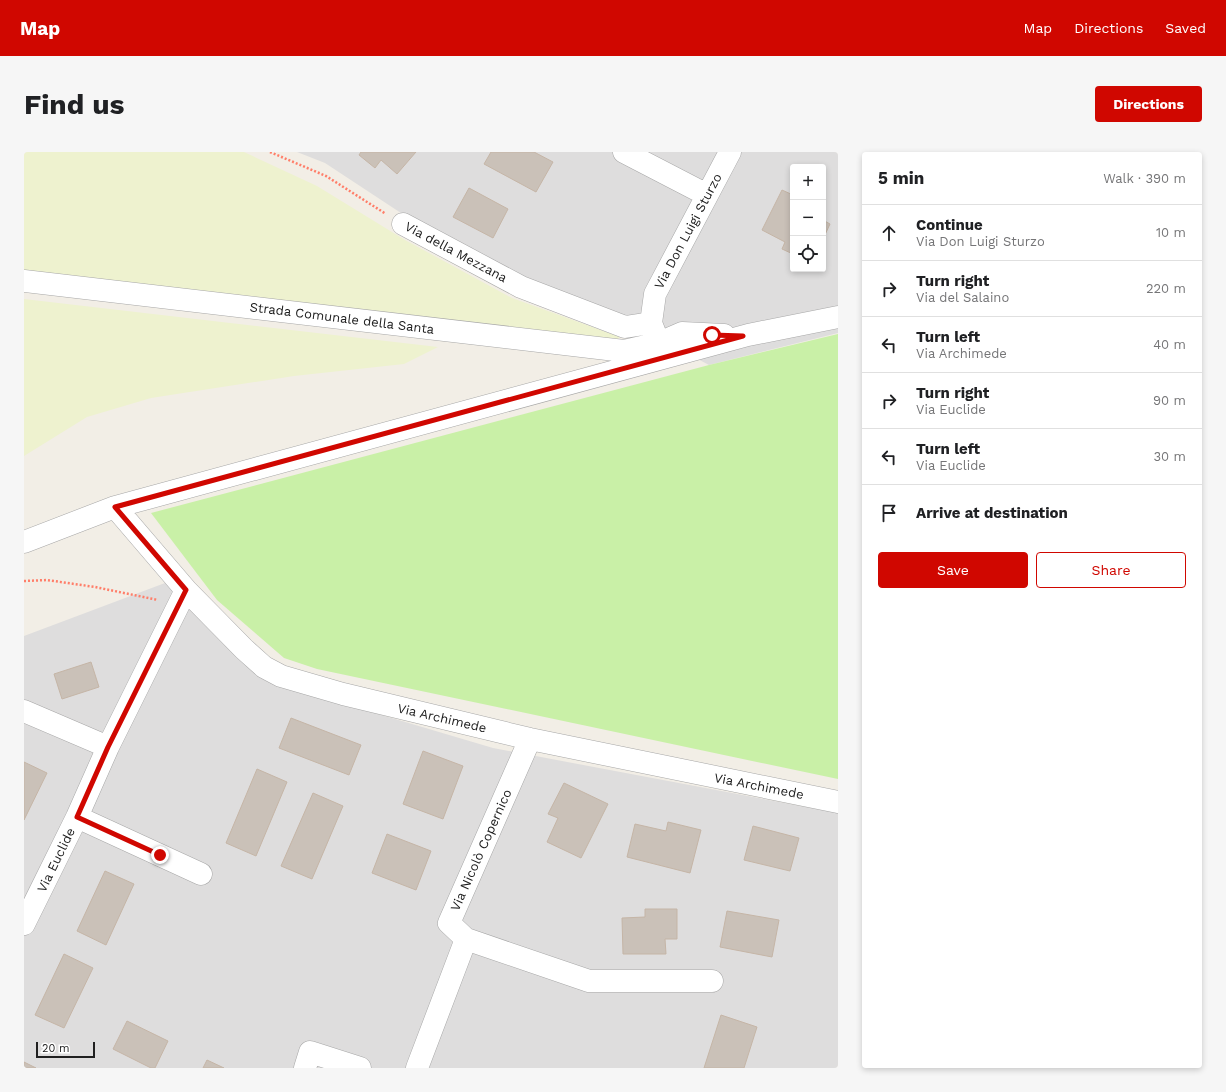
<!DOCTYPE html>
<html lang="en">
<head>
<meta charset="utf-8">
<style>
  :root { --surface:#fff; --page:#f6f6f6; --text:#202124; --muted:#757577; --line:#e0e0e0; --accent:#d00700 }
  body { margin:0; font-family:"Work Sans",sans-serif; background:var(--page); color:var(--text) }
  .controls { position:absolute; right:12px; top:12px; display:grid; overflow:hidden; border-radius:4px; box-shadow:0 2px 6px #0003 }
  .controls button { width:36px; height:36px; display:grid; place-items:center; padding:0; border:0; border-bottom:1px solid var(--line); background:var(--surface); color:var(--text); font:20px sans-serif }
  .scale { position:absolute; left:12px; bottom:10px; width:59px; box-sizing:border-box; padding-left:4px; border:2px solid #202020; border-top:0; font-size:11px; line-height:14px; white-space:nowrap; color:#202020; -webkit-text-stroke:3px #fff; paint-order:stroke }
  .stop { position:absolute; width:12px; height:12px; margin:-9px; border:3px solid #d00700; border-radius:50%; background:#fff }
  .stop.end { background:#d00700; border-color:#fff; box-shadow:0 1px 4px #0008 }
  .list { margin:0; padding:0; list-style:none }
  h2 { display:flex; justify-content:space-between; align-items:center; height:52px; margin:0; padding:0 16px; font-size:17px }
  h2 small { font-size:13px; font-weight:400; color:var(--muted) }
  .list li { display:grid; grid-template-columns:26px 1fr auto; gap:12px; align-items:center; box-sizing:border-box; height:56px; padding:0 16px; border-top:1px solid var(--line) }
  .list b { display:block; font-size:15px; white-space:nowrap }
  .list p { margin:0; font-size:13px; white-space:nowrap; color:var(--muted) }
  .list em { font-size:13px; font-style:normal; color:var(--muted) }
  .actions { display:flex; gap:8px; padding:12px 16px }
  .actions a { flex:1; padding:9px 0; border:1px solid var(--accent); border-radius:4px; text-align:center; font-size:14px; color:var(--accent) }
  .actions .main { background:var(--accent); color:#fff }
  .icon { flex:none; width:22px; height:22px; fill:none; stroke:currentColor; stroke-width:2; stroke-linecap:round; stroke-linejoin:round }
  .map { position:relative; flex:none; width:814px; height:916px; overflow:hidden; border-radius:4px }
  header { display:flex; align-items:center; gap:24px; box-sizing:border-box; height:56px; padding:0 20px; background:var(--accent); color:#fff }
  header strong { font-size:19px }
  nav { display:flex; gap:22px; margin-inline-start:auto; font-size:14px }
  .intro { display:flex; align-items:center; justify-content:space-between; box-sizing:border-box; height:96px; padding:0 24px }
  h1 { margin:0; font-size:28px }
  .button { padding:10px 18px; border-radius:4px; background:var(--accent); color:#fff; font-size:14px; font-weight:700 }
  main { display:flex; gap:24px; padding:0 24px }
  aside { flex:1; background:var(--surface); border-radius:4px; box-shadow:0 2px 6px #0003 }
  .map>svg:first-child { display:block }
  .residential { fill:#dedddd; fill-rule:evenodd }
  .farmland { fill:#eef2cf }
  .grass { fill:#c9f0a7 }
  .building { fill:#cac1b8; stroke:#c5b5a6 }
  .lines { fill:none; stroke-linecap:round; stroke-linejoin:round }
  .minor-casing { stroke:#a7a7a7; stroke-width:23 }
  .path { stroke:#ff7e69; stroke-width:2.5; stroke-dasharray:2 2; stroke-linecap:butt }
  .minor { stroke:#fff; stroke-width:22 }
  .route { stroke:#d00700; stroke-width:5 }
  .labels { text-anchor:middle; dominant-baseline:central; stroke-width:4; stroke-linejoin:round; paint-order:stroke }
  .street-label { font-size:13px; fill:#202020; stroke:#fff }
</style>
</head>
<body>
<header>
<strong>Map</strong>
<nav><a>Map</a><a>Directions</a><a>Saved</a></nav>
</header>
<div class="intro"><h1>Find us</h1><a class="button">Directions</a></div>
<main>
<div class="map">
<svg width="814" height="916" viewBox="0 0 814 916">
  <rect width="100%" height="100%" fill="#f2eee6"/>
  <path class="residential" d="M273,0h541v181l-129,32 -83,-44 -181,-79 -120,-79zM769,15h30v102h-30z
    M141,431l102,98 226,67 345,65v255h-814v-432z"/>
  <path class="farmland" d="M0,0h220l73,34 88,54 107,58 108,39 -7,6 -589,-73z
    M0,147l414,48 -34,17 -110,12 -143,22 -64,19 -63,39z"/>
  <path class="grass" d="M814,182v445l-521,-110 -33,-11 -67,-58 -66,-87 558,-148z"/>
  <path class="building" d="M337,0h55l-19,22 -16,-14 -6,8 -16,-13z
    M467,0h43l19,10 -17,30 -52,-28z
    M445,36l39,21 -15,29 -40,-21z
    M758,38l11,5v59l-11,-5 3,-7 -23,-12z
    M799,68l7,4 -7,15z
    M67,510l8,25 -37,12 -8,-25z
    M267,566l70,27 -12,30 -70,-27z
    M399,599l40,15 -20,53 -40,-15z
    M0,610l23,11 -23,47z
    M233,617l30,13 -31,74 -30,-13z
    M540,631l44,21 -27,54 -34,-16 11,-24 -10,-4z
    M289,641l30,13 -31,73 -31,-13z
    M644,670l33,8 -11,43 -63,-16 8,-33 31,7z
    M729,674l46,12 -9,33 -46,-11z
    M363,682l44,17 -15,39 -44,-17z
    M81,719l29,13 -28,61 -29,-14z
    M621,757h32v30h-12l1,15h-43l-1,-36 23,-1z
    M703,759l52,9 -7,37 -52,-10z
    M40,802l29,14 -29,60 -29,-13z
    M697,863l36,12 -13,41h-40z
    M103,869l41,20 -13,27h-4l-38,-19z
    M183,908l17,8h-21z
    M0,910l12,6h-12z"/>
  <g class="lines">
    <defs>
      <path id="minor" d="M600,0l83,43
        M379,72l118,63 104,40 26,-4
        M0,129l600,70 35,-8
        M700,183l-42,-2 -23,10 -8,-20 4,-29 75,-142
        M91,355l71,83 58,59 20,18 17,9 62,18 187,45 308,63
        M0,390l91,-35 633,-172 90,-18
        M0,559l84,36
        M53,665l124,57
        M0,772l53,-107 31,-70 78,-157
        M442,787l123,42h123
        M281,916l5,-16 50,16
        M393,916l49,-129 -17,-16 81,-184"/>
    </defs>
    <use href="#minor" class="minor-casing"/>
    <path class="path" d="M246,0l56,24 60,38
      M0,429l23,-1 48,7 63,13"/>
    <use href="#minor" class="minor"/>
  </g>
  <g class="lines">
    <path class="route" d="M136,703l-83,-38 31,-70 78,-157 -71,-83 628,-171 -31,-1"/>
  </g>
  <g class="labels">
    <g class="street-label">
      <text transform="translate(664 79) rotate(-62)">Via Don Luigi Sturzo</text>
      <text transform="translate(432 100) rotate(28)">Via della Mezzana</text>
      <text transform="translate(318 166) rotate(7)">Strada Comunale della Santa</text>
      <text transform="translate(418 566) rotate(13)">Via Archimede</text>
      <text transform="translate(735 634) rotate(11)">Via Archimede</text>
      <text transform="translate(457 698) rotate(-66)">Via Nicolò Copernico</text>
      <text transform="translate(32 708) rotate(-64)">Via Euclide</text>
    </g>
  </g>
</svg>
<div class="controls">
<button>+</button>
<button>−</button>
<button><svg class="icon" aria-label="locate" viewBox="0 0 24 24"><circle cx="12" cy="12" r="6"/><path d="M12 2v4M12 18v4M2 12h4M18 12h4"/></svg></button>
</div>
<div class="scale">20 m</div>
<div class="stop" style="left:688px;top:183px"></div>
<div class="stop end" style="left:136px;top:703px"></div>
</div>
<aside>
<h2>5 min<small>Walk · 390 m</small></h2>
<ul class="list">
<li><svg class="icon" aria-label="ahead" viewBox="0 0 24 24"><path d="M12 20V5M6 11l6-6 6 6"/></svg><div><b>Continue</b><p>Via Don Luigi Sturzo</p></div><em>10 m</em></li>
<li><svg class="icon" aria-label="right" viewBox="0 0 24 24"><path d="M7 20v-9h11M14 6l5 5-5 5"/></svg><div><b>Turn right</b><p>Via del Salaino</p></div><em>220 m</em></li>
<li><svg class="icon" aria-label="left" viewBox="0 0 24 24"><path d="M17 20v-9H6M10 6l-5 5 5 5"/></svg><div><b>Turn left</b><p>Via Archimede</p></div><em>40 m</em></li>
<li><svg class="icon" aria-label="right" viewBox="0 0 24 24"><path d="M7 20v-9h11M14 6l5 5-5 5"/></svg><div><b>Turn right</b><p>Via Euclide</p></div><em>90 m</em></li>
<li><svg class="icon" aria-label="left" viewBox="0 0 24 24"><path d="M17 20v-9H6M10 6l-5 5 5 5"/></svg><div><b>Turn left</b><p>Via Euclide</p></div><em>30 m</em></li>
<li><svg class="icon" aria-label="arrive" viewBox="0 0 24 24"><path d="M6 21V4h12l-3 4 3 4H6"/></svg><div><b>Arrive at destination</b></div></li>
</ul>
<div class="actions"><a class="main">Save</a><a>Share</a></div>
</aside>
</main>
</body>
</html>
